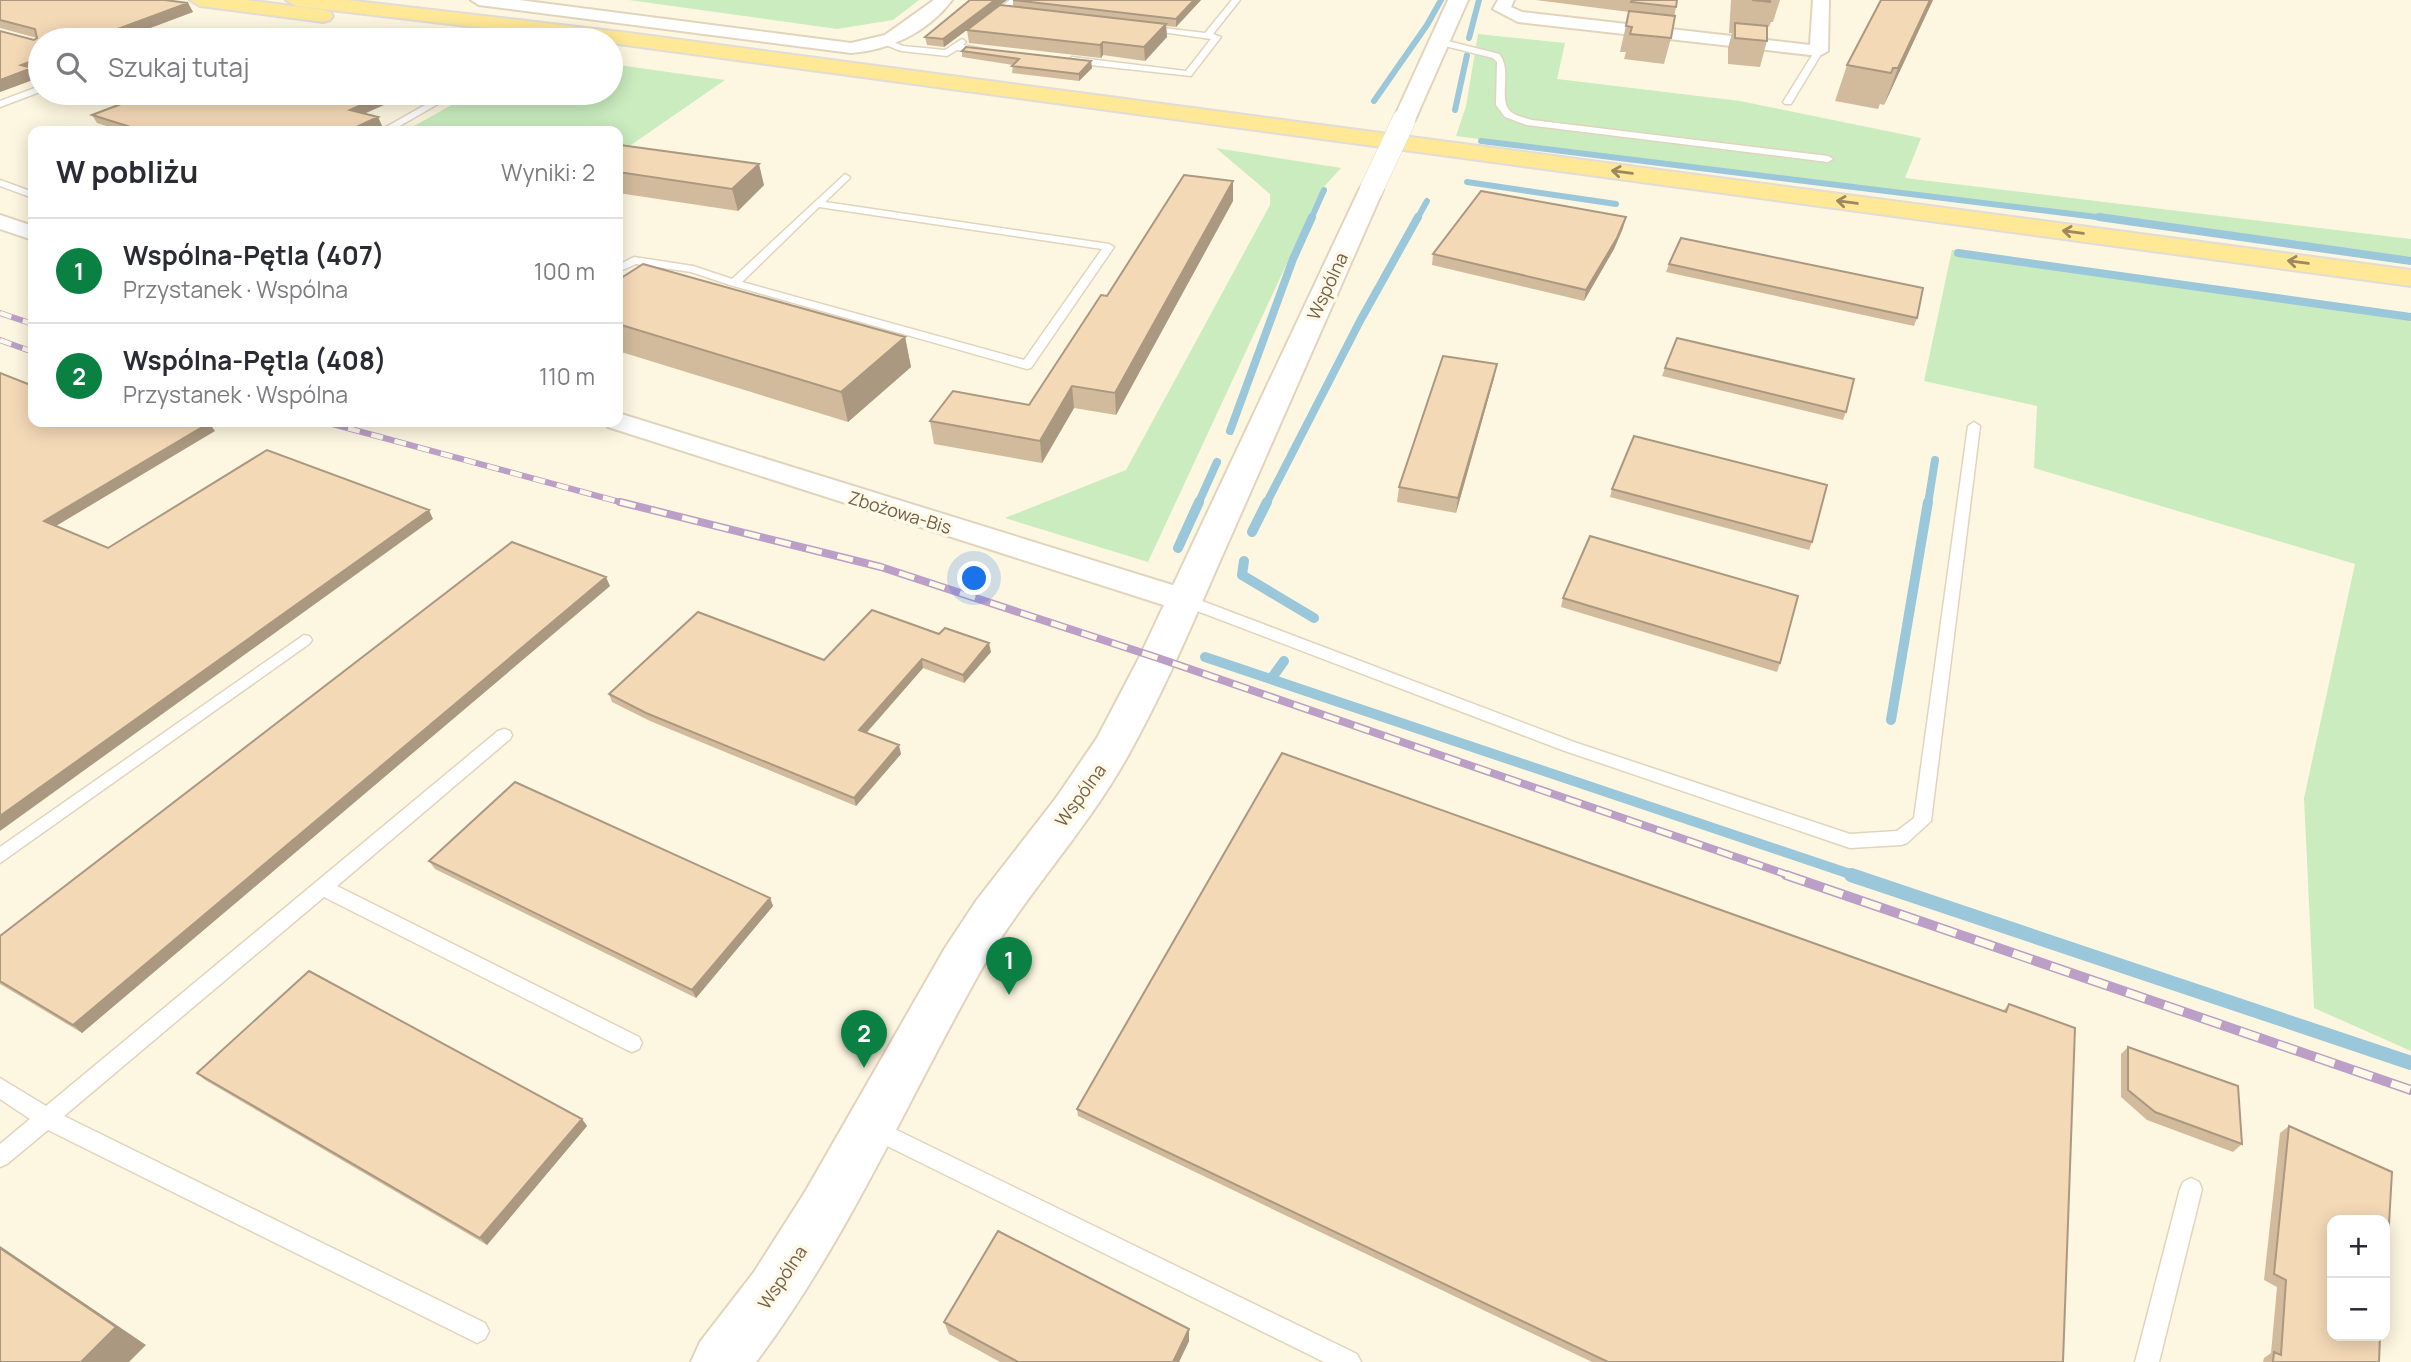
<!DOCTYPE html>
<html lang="pl">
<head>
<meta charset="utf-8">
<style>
  :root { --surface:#fff; --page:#f2f2f3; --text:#2b2b33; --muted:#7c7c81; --line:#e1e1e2; --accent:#0b8043 }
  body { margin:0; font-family:Manrope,sans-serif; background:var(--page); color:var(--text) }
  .controls { position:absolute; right:21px; bottom:21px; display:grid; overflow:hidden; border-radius:14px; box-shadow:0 4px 18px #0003 }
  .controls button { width:63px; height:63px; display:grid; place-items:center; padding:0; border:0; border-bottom:2px solid var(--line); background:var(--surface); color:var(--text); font:35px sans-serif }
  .you { position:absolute; left:975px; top:579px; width:24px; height:24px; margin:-18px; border:5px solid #fff; border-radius:50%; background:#1a73e8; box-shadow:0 0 0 10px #1a73e833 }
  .badge { display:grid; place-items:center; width:46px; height:46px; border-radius:50%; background:var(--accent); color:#fff; font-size:23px; font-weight:700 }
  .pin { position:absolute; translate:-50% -58px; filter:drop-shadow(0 2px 4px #0008) }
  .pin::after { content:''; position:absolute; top:37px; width:24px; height:21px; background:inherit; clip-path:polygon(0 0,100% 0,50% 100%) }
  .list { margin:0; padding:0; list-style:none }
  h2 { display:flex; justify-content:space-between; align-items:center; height:91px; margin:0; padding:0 28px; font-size:30px }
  h2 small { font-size:23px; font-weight:400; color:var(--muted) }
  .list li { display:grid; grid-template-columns:46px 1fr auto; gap:21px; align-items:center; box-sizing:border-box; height:105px; padding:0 28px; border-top:2px solid var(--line) }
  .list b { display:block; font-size:26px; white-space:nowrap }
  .list p { margin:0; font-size:23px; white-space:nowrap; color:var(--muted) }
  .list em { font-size:23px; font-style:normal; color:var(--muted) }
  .icon { flex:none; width:38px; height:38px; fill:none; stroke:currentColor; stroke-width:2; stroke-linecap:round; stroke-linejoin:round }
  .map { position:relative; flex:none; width:2411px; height:1362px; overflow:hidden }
  .search { position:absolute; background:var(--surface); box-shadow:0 4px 18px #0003; left:28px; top:28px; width:595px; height:77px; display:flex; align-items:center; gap:18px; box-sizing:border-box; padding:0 24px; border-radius:38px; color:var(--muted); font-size:26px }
  .panel { position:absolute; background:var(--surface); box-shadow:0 4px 18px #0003; left:28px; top:126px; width:595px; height:301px; border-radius:14px }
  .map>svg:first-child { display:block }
  .green { fill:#caecbf }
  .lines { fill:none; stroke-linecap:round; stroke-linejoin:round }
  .stream-far3 { stroke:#9ac7da; stroke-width:6 }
  .stream-far2 { stroke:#9ac7da; stroke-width:8 }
  .stream-far1 { stroke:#9ac7da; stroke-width:10 }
  .stream { stroke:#9ac7da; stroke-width:14 }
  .service-casing { stroke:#e2d4bc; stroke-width:3 }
  .minor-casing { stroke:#e2d4bc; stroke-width:4 }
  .tertiary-casing { stroke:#e2d4bc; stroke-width:4 }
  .primary-casing { stroke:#e1dcd6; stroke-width:4 }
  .service { fill:#fff; fill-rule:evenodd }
  .minor { fill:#fff; fill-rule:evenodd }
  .tertiary { fill:#fff; fill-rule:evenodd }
  .primary { fill:#ffe896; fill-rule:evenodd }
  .rail-far2-casing { stroke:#bb9fc7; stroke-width:6 }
  .rail-far1-casing { stroke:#bb9fc7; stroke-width:8 }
  .rail-casing { stroke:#bb9fc7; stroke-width:10 }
  .rail-far2 { stroke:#fff9e8; stroke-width:4.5; stroke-dasharray:12; stroke-linecap:butt }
  .rail-far1 { stroke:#fff9e8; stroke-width:5; stroke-dasharray:16; stroke-linecap:butt }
  .rail { stroke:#fff9e8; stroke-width:7; stroke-dasharray:20; stroke-linecap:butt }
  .tertiary-bridge-casing { stroke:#e2d4bc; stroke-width:24; stroke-linecap:butt }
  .tertiary-bridge { stroke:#fff; stroke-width:23 }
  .wall { fill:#d2bb9d }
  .shaded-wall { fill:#ab9880 }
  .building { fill:#f4d9b7; stroke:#ab9880; stroke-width:2 }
  .oneway { stroke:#9f875e }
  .labels { text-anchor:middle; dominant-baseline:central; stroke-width:7; stroke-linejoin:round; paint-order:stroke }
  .street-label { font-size:18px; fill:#765e46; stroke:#fff9e8 }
</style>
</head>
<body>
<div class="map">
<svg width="2411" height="1362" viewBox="0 0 2411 1362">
  <rect width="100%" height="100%" fill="#fdf7e1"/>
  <path class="green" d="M629,0h290l-26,20 -56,9z
    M1478,34l87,9 -8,36 183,22 181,37 -16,40 506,61v22l-955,-125 10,-30z
    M611,64l114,16 -107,74v-23h-213l68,-38h138z
    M1216,148l125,20 -20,22 -173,372 -143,-44 121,-48 144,-265v-11z
    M1952,250l459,70v731l-97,-43 -10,-210 51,-234 -321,-96 3,-62 -113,-25z"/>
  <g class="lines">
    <path class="stream-far3" d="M1469,38l10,-38
      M1374,101l53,-76 14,-25
      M1455,110l12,-55
      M1481,141l632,78
      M1467,182l149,22
      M1311,219l13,-29
      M1417,219l10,-18"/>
    <path class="stream-far2" d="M2099,217l312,44
      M1958,253l453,64
      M1230,431l63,-172 19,-42
      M1198,504l19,-42
      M1266,504l94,-183 58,-104
      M1928,504l7,-44"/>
    <path class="stream-far1" d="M1252,532l15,-30
      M1178,548l21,-46
      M1244,561l-2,14 72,43
      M1205,657l651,219
      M1271,679l13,-18
      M1891,720l37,-218"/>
    <path class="stream" d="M1851,875l560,188"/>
    <defs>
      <path id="service" d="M1010,0h9l-25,21h-6v-4z
        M1232,0h8l-27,34 8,3 -30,39 -119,-13 -4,-3 4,-3 114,14 25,-32 -70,-10 4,-3 60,7z
        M180,35l4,3 -1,2h-15z
        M886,39l17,7 42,4 17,-11 4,3 -3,3 25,5 -4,3 -27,-3 -10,6 -46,-5 -18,-7 -1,-2z
        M1440,39l59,15c14,16 -2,47 12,58 5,4 14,6 21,8l296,36 5,3 -5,3 -301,-37 -22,-8 -9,-12 1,-43 -4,-4 -56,-14 -1,-2z
        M1816,49l7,2 -32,53h-6l-2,-2z
        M40,86v6l-40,15v-6z
        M446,93h11l-66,38h-12z
        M845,174l5,3 -1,2 -24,23 284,42 5,3 -83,121 -4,1 -297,-84 -39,-13 -55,-8 -18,8v-7l16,-8 59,9 39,13zM819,207l283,42 -78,111 -282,-78z
        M0,180l33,12v6l-33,-12z
        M1974,422l6,4 -49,395 -24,22 -6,2 -51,3 -6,-2 -282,-96 -383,-146 -2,-4 2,-4h10l385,146 276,92 47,-3 17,-13 54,-392z
        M304,635l5,1 3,4 -3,4 -309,219v-16z
        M504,729l6,2 2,4 -2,4 -173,147 302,151 3,6 -3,6 -7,3 -7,-3 -301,-152 -260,219 421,207 4,8 -4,8 -8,4 -8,-4 -421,-209 -41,34 -7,3v-23l30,-25 -30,-20v-21l46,28 452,-375z
        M874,1119l483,235 4,8h-37l-457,-226 -3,-7 3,-7z
        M2191,1178l8,4 3,7 -43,173h-24l45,-173 3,-7z"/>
      <path id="minor" d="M471,0h48l332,43 34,-8 49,-35h18c-24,32 -62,50 -101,53l-372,-48z
        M1498,0h16l-3,7 11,5 288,33 3,-45h16l-1,51 -9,5 -301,-34 -25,-13z
        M0,215l33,11v14l-33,-11z
        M618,413l577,179 5,8 -5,8 -11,3 -11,-3 -565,-181 -3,-5h13z"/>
      <path id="tertiary" d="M1448,0h20l-53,120 -3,5h-16l-3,-5z
        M1371,183l9,2 3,5c-49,112 -99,225 -148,337 -34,76 -65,153 -105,225 -44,81 -110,147 -154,227 -72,129 -131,265 -220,383h-65l9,-20 54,-70 51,-80 140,-244 31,-47 80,-103 41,-60 42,-80 220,-468 3,-5z"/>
      <path id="primary" d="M190,0h56l77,10 7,2 3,4 -3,4 -7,2 -123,-16z
        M286,0h61l282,33 1782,237v16l-1800,-243v-3h-24l-291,-34z"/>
    </defs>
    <use href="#service" class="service-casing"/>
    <use href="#minor" class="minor-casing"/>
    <use href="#tertiary" class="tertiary-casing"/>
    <use href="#primary" class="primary-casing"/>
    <use href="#service" class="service"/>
    <use href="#minor" class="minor"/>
    <use href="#tertiary" class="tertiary"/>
    <use href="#primary" class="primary"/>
    <defs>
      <path id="rail-far2" d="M0,313l33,11
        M0,340l33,12
        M325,422l302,82"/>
      <path id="rail-far1" d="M620,502l261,65 277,91 633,218"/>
      <path id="rail" d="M1786,875l625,215"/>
    </defs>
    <use href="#rail-far2" class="rail-far2-casing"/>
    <use href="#rail-far1" class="rail-far1-casing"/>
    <use href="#rail" class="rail-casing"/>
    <use href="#rail-far2" class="rail-far2"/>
    <use href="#rail-far1" class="rail-far1"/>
    <use href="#rail" class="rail"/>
    <defs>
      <path id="tertiary-bridge" d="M1371,190l33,-70"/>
    </defs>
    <use href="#tertiary-bridge" class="tertiary-bridge-casing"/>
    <use href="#tertiary-bridge" class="tertiary-bridge"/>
  </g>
  <path class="wall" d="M0,0l188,3 5,9 -75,28h-78l-6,32 4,6 -38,14v-61l34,9 3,-2 -37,-10z
    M1013,0h188l-25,27 -10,-1 1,11 -22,24 -42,-6 -2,3 -132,-15 -2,-13 -23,17 -17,-2 -2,-8 75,-32 13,1z
    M1536,0h141l-6,38 -7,26 -40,-5 2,-7h-6l9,-40z
    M1731,0h49l-7,22h-2l-2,5 -2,-1v15l-7,26 -32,-3v-16l4,-15h-3z
    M1933,0l-49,105 -4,-1 -2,5 -43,-8 12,-36z
    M962,51l130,17 -13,13 -67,-8 1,-8 -51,-8z
    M150,93h261l-47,21 14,3 4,9 -12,5h-248l-25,-8 -5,-8z
    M618,146l146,39 -26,26 -120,-18z
    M1233,201l-117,214 -42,-7 -32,55 -108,-19 -4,-23 99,-16 78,-109z
    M1623,228l-9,21 -30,52 -152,-36 1,-11z
    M1669,264l248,54 -3,8 -248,-54z
    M618,280l287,57 6,30 -63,55 -230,-71z
    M1665,368l181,44 -3,8 -181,-44z
    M1494,378l-38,135 -59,-11 2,-15z
    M1612,489l200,53 -3,8 -199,-53z
    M610,586l-528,447 -82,-49v-48z
    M1563,598l217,65 -3,9 -216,-65z
    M939,634l52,18 -27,31 -41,-15 -57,65 35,21 -45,52 -206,-85 -38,-19 -3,-8 215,-34z
    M429,861l341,37 3,8 -77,92 -261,-129z
    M2009,1004l54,358h-471l-514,-246 -1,-7 926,-98z
    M2128,1047l114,97 -9,8 -86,-32 -26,-23v-43z
    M197,1073l385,46 5,7 -100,119 -282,-165z
    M2289,1126l96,94 -6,142h-116l1,-4 7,-5 6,-66 -13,-7 16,-147z
    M944,1322l245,7v12l-10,21h-179l-51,-28z"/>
  <path class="shaded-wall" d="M995,0h12l-63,47 -1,-8z
    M1194,0h7l-25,27v-8z
    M1930,0h3l-49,105 14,-37z
    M188,3l5,9 -75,28h-30z
    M1166,24l1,13 -22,24 -1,-14z
    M1103,42v13l-2,3 -1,-13z
    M40,58v12l-6,2 4,6 -38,14v-12l21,-15z
    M1091,61l1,7 -13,13v-7z
    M389,93h22l-57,25 -4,-8z
    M378,117l4,9 -12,5h-22z
    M759,164l5,21 -26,26 -6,-22z
    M1233,181v20l-117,214 -1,-22z
    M1626,217l-3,11 -9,21 -30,52 2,-11z
    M905,337l6,30 -63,55 -7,-30z
    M1497,364l-3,14 -38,135 2,-15z
    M1072,386l2,22 -32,55 -2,-22z
    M209,423l6,8 -164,98 -7,-8z
    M429,510l4,9 -433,312v-15z
    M606,577l4,9 -528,447 -9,-8z
    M989,643l2,9 -27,31 -1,-8z
    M922,659l1,9 -61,70 -3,-8z
    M899,745l2,9 -45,52 -2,-8z
    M770,898l3,8 -77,92 -4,-8z
    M582,1119l5,7 -100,119 -7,-7z
    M0,1246l146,99 -17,17h-48l-81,-114z
    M1189,1329v12l-10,21h-6z"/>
  <path class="building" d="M0,0h165l23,3 -100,37h-48v18l-19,7 11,3 -32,12v-49l34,9 3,-2 -2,-9 -35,-9z
    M970,0h25l-52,39 -18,-2z
    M1013,0h181l-18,19z
    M1632,0h45l-1,7 -45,-5z
    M1752,0h18v2z
    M1881,0h49l-32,68h-5l-2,5 -44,-8z
    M1000,5l166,19 -22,23 -41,-5 -3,3 -133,-15z
    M1629,11l46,5 -4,22 -41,-4 2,-7 -6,-1z
    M1735,23l32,3v15l-32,-3z
    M966,47l125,14 -12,13 -67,-8 7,-7 -57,-8z
    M150,93h239l-39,17 28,7 -30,14h-205l-51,-16z
    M620,145l139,19 -27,25 -114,-17v-26z
    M1184,175l49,6 -118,212 -43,-7 -32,55 -110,-20 23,-30 76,14 72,-110 6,1z
    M1481,191l145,26 -9,21 -31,52 -153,-36z
    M1681,238l242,50 -6,30 -248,-54z
    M643,264l262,73 -64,55 -223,-68v-44z
    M1677,338l177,41 -8,33 -181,-44z
    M1443,356l54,8 -39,134 -59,-11z
    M0,373l33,13v36h173l3,1 -165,98 64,27 159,-98 162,60 -429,306z
    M1634,436l193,49 -15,57 -200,-53z
    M1590,536l208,60 -18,67 -217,-65z
    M512,542l94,35 -533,448 -73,-44v-45z
    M872,610l67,24 6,-6 44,15 -26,32 -41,-16 -63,71 40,15 -45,53 -208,-85 -37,-19 89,-82 126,48z
    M1282,753l724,259 3,-8 66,24 -12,334h-455l-531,-253z
    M515,782l255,116 -78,92 -263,-129z
    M309,971l273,148 -102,119 -283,-165z
    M2128,1047l110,39 4,58 -87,-32 -27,-22z
    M2289,1126l103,46 -7,121v-73h-53v116h48l-1,26h-106l1,-10 7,3 5,-75 -12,-6z
    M998,1231l191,98 -16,33h-155l-74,-40z
    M0,1248l116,79 -35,35h-81z"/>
  <defs><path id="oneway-shaft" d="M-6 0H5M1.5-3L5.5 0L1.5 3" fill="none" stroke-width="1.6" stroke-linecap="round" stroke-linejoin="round" transform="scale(1.75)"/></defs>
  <g class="oneway">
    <use href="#oneway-shaft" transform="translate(1622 172) rotate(-172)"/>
    <use href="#oneway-shaft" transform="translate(1847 202) rotate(-172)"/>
    <use href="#oneway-shaft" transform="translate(2073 232) rotate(-172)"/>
    <use href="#oneway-shaft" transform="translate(2298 262) rotate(-172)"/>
  </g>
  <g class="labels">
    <g class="street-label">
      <text transform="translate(1327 286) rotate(-65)">Wspólna</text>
      <text transform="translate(900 512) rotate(17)">Zbożowa-Bis</text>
      <text transform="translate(1080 795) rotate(-54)">Wspólna</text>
      <text transform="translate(782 1277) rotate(-56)">Wspólna</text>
    </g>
  </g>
</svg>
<div class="controls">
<button>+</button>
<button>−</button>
</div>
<div class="you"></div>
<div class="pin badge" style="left:1009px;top:995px">1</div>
<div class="pin badge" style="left:864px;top:1068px">2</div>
<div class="search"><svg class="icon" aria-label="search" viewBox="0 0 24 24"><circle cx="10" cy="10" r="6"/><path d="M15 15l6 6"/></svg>Szukaj tutaj</div>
<section class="panel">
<h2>W pobliżu<small>Wyniki: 2</small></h2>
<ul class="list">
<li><span class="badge">1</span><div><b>Wspólna-Pętla (407)</b><p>Przystanek · Wspólna</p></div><em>100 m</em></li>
<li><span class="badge">2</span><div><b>Wspólna-Pętla (408)</b><p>Przystanek · Wspólna</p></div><em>110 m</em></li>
</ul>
</section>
</div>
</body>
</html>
